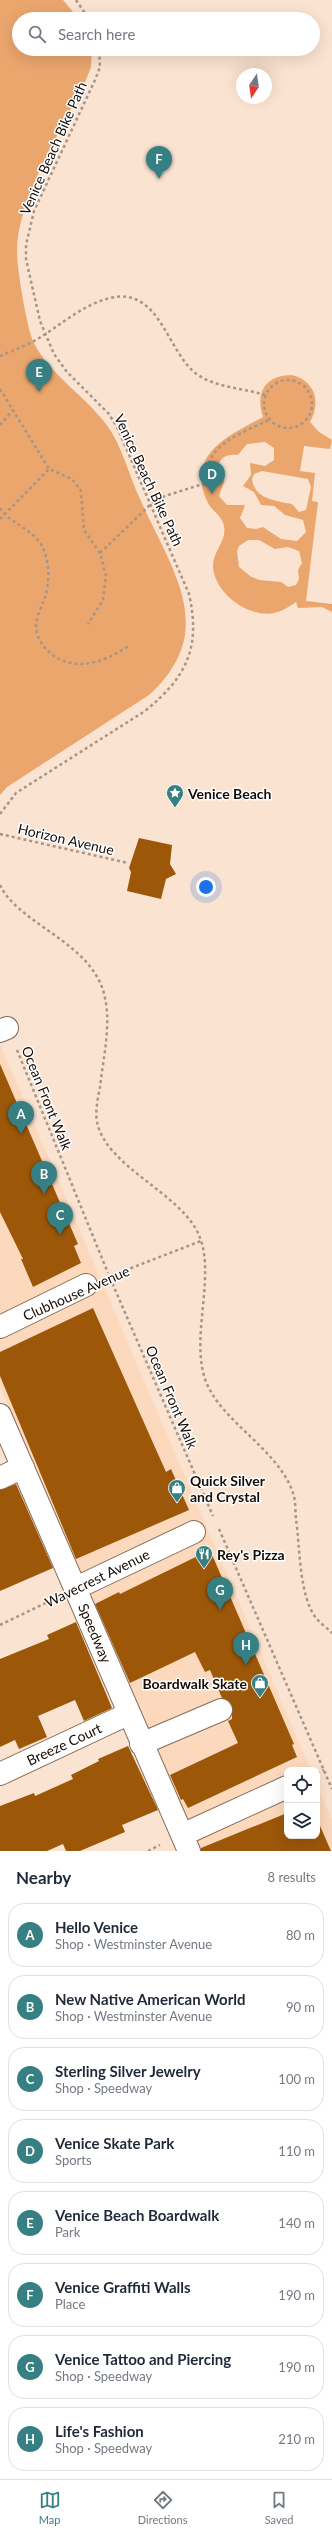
<!DOCTYPE html>
<html lang="en">
<head>
<meta charset="utf-8">
<style>
  :root { --surface:#fff; --page:#f2f2f3; --text:#1f2937; --muted:#747a83; --line:#e0e1e3; --accent:#367f83 }
  body { margin:0; font-family:Lato,sans-serif; background:var(--page); color:var(--text) }
  .controls { position:absolute; right:12px; bottom:12px; display:grid; overflow:hidden; border-radius:8px; box-shadow:0 4px 16px #0002 }
  .controls button { width:36px; height:36px; display:grid; place-items:center; padding:0; border:0; border-bottom:1px solid var(--line); background:var(--surface); color:var(--text); font:20px sans-serif }
  .compass { position:absolute; left:236px; top:68px; width:36px; height:36px; border-radius:50%; background:var(--surface); box-shadow:0 4px 16px #0002; rotate:193deg }
  .you { position:absolute; left:206px; top:887px; width:14px; height:14px; margin:-10px; border:3px solid #fff; border-radius:50%; background:#1a73e8; box-shadow:0 0 0 6px #1a73e833 }
  .badge { display:grid; place-items:center; width:26px; height:26px; border-radius:50%; background:var(--accent); color:#fff; font-size:13px; font-weight:700 }
  .pin { position:absolute; translate:-50% -33px; filter:drop-shadow(0 1px 2px #0008) }
  .pin::after { content:''; position:absolute; top:21px; width:14px; height:12px; background:inherit; clip-path:polygon(0 0,100% 0,50% 100%) }
  .list { margin:0; padding:0; list-style:none }
  h2 { display:flex; justify-content:space-between; align-items:center; height:52px; margin:0; padding:0 16px; font-size:17px }
  h2 small { font-size:13px; font-weight:400; color:var(--muted) }
  .list li { display:grid; grid-template-columns:26px 1fr auto; gap:12px; align-items:center; box-sizing:border-box; height:64px; margin:0 8px 8px; padding:0 8px; border:1px solid var(--line); border-radius:16px }
  .list b { display:block; font-size:15px; white-space:nowrap }
  .list p { margin:0; font-size:13px; white-space:nowrap; color:var(--muted) }
  .list em { font-size:13px; font-style:normal; color:var(--muted) }
  .icon { flex:none; width:22px; height:22px; fill:none; stroke:currentColor; stroke-width:2; stroke-linecap:round; stroke-linejoin:round }
  .map { position:relative; flex:none; width:332px; height:1851px; overflow:hidden }
  .search { position:absolute; background:var(--surface); box-shadow:0 4px 16px #0002; left:12px; right:12px; top:12px; height:44px; display:flex; align-items:center; gap:10px; box-sizing:border-box; padding:0 14px; border-radius:22px; color:var(--muted); font-size:15px }
  .sheet { height:628px; background:var(--surface) }
  nav { display:flex; justify-content:space-around; align-items:center; box-sizing:border-box; height:56px; border-top:1px solid var(--line); background:var(--surface); font-size:11px; color:var(--muted) }
  nav a { display:grid; justify-items:center; gap:2px }
  nav .on { color:var(--accent) }
  .map>svg:first-child { display:block }
  .built { fill:#fcd9bd }
  .green { fill:#eaa66d; fill-rule:evenodd }
  .building { fill:#9c5709 }
  .lines { fill:none; stroke-linecap:round; stroke-linejoin:round }
  .minor-casing { stroke:#866c58; stroke-width:24 }
  .path { stroke:#a79587; stroke-width:2.5; stroke-dasharray:3 3; stroke-linecap:butt }
  .minor { stroke:#fff; stroke-width:22 }
  .labels { text-anchor:middle; dominant-baseline:central; stroke-width:3; stroke-linejoin:round; paint-order:stroke }
  .street-label { font-size:14px; fill:#150c05; stroke:#fff }
  .poi-label { font-size:14px; font-weight:bold; fill:#150c05; stroke:#fff; text-anchor:start }
</style>
</head>
<body>
<div class="map">
<svg width="332" height="1851" viewBox="0 0 332 1851">
  <rect width="100%" height="100%" fill="#fbe3d1"/>
  <path class="built" d="M0,1044l311,726h-24v66h30v-51l15,35v31h-130l-202,-464z"/>
  <path class="green" d="M0,0h63l16,19h-60v30h73l-1,18 -6,15c-23,47 -69,119 -68,171 0,16 10,75 16,88 14,31 52,55 73,83 16,21 23,52 34,75 32,72 80,131 9,196l-142,92 -7,8z
    M292,375c24,6 29,28 18,47l9,10 13,8 -2,9 -26,-3 -4,25 15,2 -3,28 6,1 -12,99 26,3v8l-10,-5 -24,1 -2,-6c-7,5 -14,9 -22,11 -26,5 -60,-20 -61,-47 0,-15 14,-25 11,-40 -2,-11 -13,-15 -17,-25 -22,-47 23,-66 56,-84 -8,-24 2,-42 29,-42zM265,442l9,6v12l-9,6 -15,-3 1,12 -8,11 11,6 7,13 13,1 11,9 18,5 3,12 -9,9 -16,-2 -18,-12 -7,2 -9,-1 -7,-10 5,-13h-18l-8,-9 5,-14 -6,-15c3,-11 9,-13 20,-12l9,-11zM262,471l46,8 3,8 -5,23 -7,2 -7,-8c-15,-3 -38,-5 -40,-25l2,-5zM248,540h11l16,9 13,-2 11,4 3,12 -4,7 1,9 -3,6 -8,2 -7,-5 -22,-2 -9,-4 -11,-9 -2,-16 2,-5z"/>
  <path class="building" d="M139,838l33,7 -2,19 6,10 -10,5 -5,20 -34,-8 4,-19 -2,-4z
    M0,1064l78,180 -4,2 7,17 -48,24 -12,-28h2l-23,-47z
    M93,1308l73,164 5,-3 18,41 -113,49 -76,-183v-24z
    M16,1484l37,84 -53,23v-101z
    M210,1550l84,194 -2,1 5,12 -109,51 -5,-9 -2,1 -11,-25 68,-32 -10,-22 4,-2v-14l-10,-7 -12,-28 -5,2 -10,-20 -65,31 -35,-79 24,-12 1,2z
    M76,1622l36,86 -28,13 -9,-21 -37,16 9,21 -28,12 -4,-9 -15,7v-88l49,-20 -2,-4z
    M128,1746l30,64 -36,15 3,7 -45,19h-14l-3,-7 -16,7h-47v-45l34,-13 1,3 38,-17 -2,-4 28,-14 -1,-2z
    M287,1813v23h30v-17l14,32h-130v-3z"/>
  <g class="lines">
    <defs>
      <path id="minor" d="M0,1031l7,-3
        M0,1327l86,-42
        M0,1415l189,436
        M0,1478l23,-11
        M76,1588l118,-56
        M141,1744l80,-34
        M0,1774l128,-60
        M182,1835l105,-48"/>
    </defs>
    <use href="#minor" class="minor-casing"/>
    <path class="path" d="M76,0l13,19
      M0,356c11,-5 23,-9 34,-15 25,-14 47,-36 76,-43 51,-12 57,56 88,77 20,13 45,13 67,20
      M264 404a24 24 0 1 1 48 0a24 24 0 1 1-48 0Z
      M0,389l49,80 23,10 9,12 3,39 16,23 6,23 -3,24 -15,24
      M0,425l13,-15
      M0,508c10,16 32,20 42,38 8,16 8,38 2,54 -3,8 -8,17 -8,26 0,9 5,18 11,24 25,25 58,12 83,-5
      M0,519l49,-50
      M100,553l51,-49 14,-8 41,-13c-4,-37 35,-50 63,-63
      M0,814l16,-21 129,-82c42,-34 56,-64 44,-117l-72,-167 -8,-13 -42,-42 -13,-18 -14,-33 -14,-62v-14l8,-34 61,-131 5,-13 -1,-18
      M0,834l128,29
      M0,885c16,34 73,52 96,90 20,32 8,76 4,112 -2,11 -5,23 -3,35 9,44 79,69 100,109 21,40 -7,103 8,148 15,43 73,69 88,114 3,8 2,18 3,26 4,28 3,77 20,99 4,5 11,10 16,15
      M17,1050l91,223
      M108,1277l93,-36
      M110,1278l103,238
      M219,1529l113,260
      M0,1625l54,-26
      M317,1773l7,-3
      M148,1851l12,-6"/>
    <use href="#minor" class="minor"/>
  </g>
  <defs>
    <symbol id="sight-pin" viewBox="-11 -11 22 30"><path d="M0 17L-7.5 6A9.5 9.5 0 1 1 7.5 6Z" fill="#367f83" stroke="#fff"/><path d="M0-6L1.8-2.2L6-1.7L2.9 1.2L3.7 5.4L0 3.3L-3.7 5.4L-2.9 1.2L-6-1.7L-1.8-2.2Z" fill="#fff"/></symbol>
    <symbol id="shop-pin" viewBox="-11 -11 22 30"><path d="M0 17L-7.5 6A9.5 9.5 0 1 1 7.5 6Z" fill="#367f83" stroke="#fff"/><path d="M-5-2.5h2.3a2.7 3.5 0 0 1 5.4 0H5L5.5 6h-11ZM-1.5-2.5h3a1.5 2.3 0 0 0-3 0Z" fill="#fff"/></symbol>
    <symbol id="restaurant-pin" viewBox="-11 -11 22 30"><path d="M0 17L-7.5 6A9.5 9.5 0 1 1 7.5 6Z" fill="#367f83" stroke="#fff"/><path d="M-5-6h1v4h1v-4h1v4h1v-4h1v5L-1.5 .5V6h-2V.5L-5-1ZM5-6V6H3V1.5H1.5Q1.5-4 5-6Z" fill="#fff"/></symbol>
  </defs>
  <g fill-rule="evenodd">
    <use href="#sight-pin" x="165" y="783" width="20" height="27"/>
    <use href="#shop-pin" x="167" y="1478" width="20" height="27"/>
    <use href="#restaurant-pin" x="194" y="1544" width="20" height="27"/>
    <use href="#shop-pin" x="250" y="1673" width="20" height="27"/>
  </g>
  <g class="labels">
    <g class="street-label">
      <text transform="translate(53 148) rotate(-66)">Venice Beach Bike Path</text>
      <text transform="translate(149 480) rotate(65)">Venice Beach Bike Path</text>
      <text transform="translate(66 839) rotate(13)">Horizon Avenue</text>
      <text transform="translate(47 1098) rotate(68)">Ocean Front Walk</text>
      <text transform="translate(76 1293) rotate(-24)">Clubhouse Avenue</text>
      <text transform="translate(172 1397) rotate(67)">Ocean Front Walk</text>
      <text transform="translate(97 1578) rotate(-26)">Wavecrest Avenue</text>
      <text transform="translate(95 1633) rotate(67)">Speedway</text>
      <text transform="translate(64 1744) rotate(-25)">Breeze Court</text>
    </g>
    <g class="poi-label">
      <text x="188" y="793">Venice Beach</text>
      <text x="190" y="1480">Quick Silver<tspan x="190" dy="16">and Crystal</tspan></text>
      <text x="217" y="1554">Rey's Pizza</text>
      <text x="247" y="1683" text-anchor="end">Boardwalk Skate</text>
    </g>
  </g>
</svg>
<div class="controls">
<button><svg class="icon" aria-label="locate" viewBox="0 0 24 24"><circle cx="12" cy="12" r="6"/><path d="M12 2v4M12 18v4M2 12h4M18 12h4"/></svg></button>
<button><svg class="icon" aria-label="layers" viewBox="0 0 24 24"><path d="M12 4l9 5-9 5-9-5zM3 14l9 5 9-5"/></svg></button>
</div>
<svg class="compass" viewBox="-18 -18 36 36"><path d="M0-13l5 13h-10z" fill="#e53935"/><path d="M0 13l5-13h-10z" fill="#747a83"/></svg>
<div class="you"></div>
<div class="pin badge" style="left:21px;top:1134px">A</div>
<div class="pin badge" style="left:44px;top:1194px">B</div>
<div class="pin badge" style="left:60px;top:1235px">C</div>
<div class="pin badge" style="left:212px;top:494px">D</div>
<div class="pin badge" style="left:39px;top:392px">E</div>
<div class="pin badge" style="left:159px;top:179px">F</div>
<div class="pin badge" style="left:220px;top:1610px">G</div>
<div class="pin badge" style="left:246px;top:1665px">H</div>
<div class="search"><svg class="icon" aria-label="search" viewBox="0 0 24 24"><circle cx="10" cy="10" r="6"/><path d="M15 15l6 6"/></svg>Search here</div>
</div>
<section class="sheet">
<h2>Nearby<small>8 results</small></h2>
<ul class="list">
<li><span class="badge">A</span><div><b>Hello Venice</b><p>Shop · Westminster Avenue</p></div><em>80 m</em></li>
<li><span class="badge">B</span><div><b>New Native American World</b><p>Shop · Westminster Avenue</p></div><em>90 m</em></li>
<li><span class="badge">C</span><div><b>Sterling Silver Jewelry</b><p>Shop · Speedway</p></div><em>100 m</em></li>
<li><span class="badge">D</span><div><b>Venice Skate Park</b><p>Sports</p></div><em>110 m</em></li>
<li><span class="badge">E</span><div><b>Venice Beach Boardwalk</b><p>Park</p></div><em>140 m</em></li>
<li><span class="badge">F</span><div><b>Venice Graffiti Walls</b><p>Place</p></div><em>190 m</em></li>
<li><span class="badge">G</span><div><b>Venice Tattoo and Piercing</b><p>Shop · Speedway</p></div><em>190 m</em></li>
<li><span class="badge">H</span><div><b>Life's Fashion</b><p>Shop · Speedway</p></div><em>210 m</em></li>
</ul>
</section>
<nav>
<a class="on"><svg class="icon" aria-label="map" viewBox="0 0 24 24"><path d="M3 6l6-2 6 2 6-2v14l-6 2-6-2-6 2zM9 4v14M15 6v14"/></svg>Map</a>
<a><svg class="icon" aria-label="directions" viewBox="0 0 24 24"><path d="M12 3l9 9-9 9-9-9zM9 14v-3h6M13 9l2 2-2 2"/></svg>Directions</a>
<a><svg class="icon" aria-label="saved" viewBox="0 0 24 24"><path d="M7 4h10v16l-5-4-5 4z"/></svg>Saved</a>
</nav>
</body>
</html>
